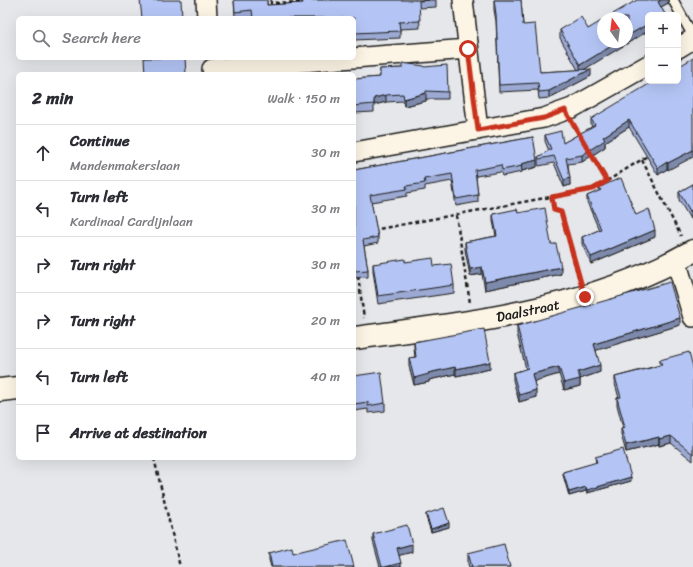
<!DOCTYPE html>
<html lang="en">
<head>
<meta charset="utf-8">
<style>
  :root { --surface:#fff; --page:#f7f7f7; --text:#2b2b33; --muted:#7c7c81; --line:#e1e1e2 }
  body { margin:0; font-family:Sriracha,sans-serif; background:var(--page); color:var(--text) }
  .controls { position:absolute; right:12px; top:12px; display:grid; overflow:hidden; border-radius:6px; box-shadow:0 4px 16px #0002 }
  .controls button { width:36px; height:36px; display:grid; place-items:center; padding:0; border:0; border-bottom:1px solid var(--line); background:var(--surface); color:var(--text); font:20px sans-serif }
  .compass { position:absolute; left:597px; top:12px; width:36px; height:36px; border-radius:50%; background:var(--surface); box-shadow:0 4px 16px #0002; rotate:346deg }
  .stop { position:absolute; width:12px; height:12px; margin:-9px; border:3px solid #c8321e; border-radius:50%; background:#fff }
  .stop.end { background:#c8321e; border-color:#fff; box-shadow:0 1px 4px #0008 }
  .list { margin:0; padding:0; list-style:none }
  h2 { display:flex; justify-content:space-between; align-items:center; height:52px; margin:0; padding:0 16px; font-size:17px }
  h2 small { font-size:13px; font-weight:400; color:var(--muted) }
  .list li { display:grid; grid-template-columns:26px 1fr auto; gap:12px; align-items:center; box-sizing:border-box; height:56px; padding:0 16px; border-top:1px solid var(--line) }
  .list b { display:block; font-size:15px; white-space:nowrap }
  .list p { margin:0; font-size:13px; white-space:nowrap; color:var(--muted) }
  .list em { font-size:13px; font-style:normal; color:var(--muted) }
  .icon { flex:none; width:22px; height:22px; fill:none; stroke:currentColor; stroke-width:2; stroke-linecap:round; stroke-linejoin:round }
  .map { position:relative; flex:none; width:693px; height:567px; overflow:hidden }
  .search { position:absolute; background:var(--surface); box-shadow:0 4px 16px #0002; left:16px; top:16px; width:340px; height:44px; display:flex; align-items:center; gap:10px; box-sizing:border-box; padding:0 14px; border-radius:6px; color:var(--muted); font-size:15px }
  .panel { position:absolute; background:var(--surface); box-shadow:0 4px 16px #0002; left:16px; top:72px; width:340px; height:388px; border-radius:6px }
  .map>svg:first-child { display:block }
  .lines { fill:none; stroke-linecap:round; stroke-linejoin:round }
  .service-casing { stroke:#1c1c1c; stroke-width:12 }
  .minor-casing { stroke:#1c1c1c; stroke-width:22 }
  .tertiary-casing { stroke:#1c1c1c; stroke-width:25 }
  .path { stroke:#1c1c1c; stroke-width:2.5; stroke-dasharray:4 3; stroke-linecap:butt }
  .service { stroke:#fcf5e5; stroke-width:9 }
  .minor { stroke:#fcf5e5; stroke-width:19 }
  .tertiary { stroke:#fcf5e5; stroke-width:22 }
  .wall { fill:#9ba9d3; stroke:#1c1c1c }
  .shaded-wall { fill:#7e8aac; stroke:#1c1c1c }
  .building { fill:#b4c5f5; stroke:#1c1c1c }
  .route { stroke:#c8321e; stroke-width:5 }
  .labels { text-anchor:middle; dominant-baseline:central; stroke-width:3; stroke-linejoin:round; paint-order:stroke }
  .street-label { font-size:14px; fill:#1c1c1c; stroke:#fcf5e5 }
</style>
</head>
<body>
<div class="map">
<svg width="693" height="567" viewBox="0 0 693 567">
  <rect width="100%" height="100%" fill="#e6e7ea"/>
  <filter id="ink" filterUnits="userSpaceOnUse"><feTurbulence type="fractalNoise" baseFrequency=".025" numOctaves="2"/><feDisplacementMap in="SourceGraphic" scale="8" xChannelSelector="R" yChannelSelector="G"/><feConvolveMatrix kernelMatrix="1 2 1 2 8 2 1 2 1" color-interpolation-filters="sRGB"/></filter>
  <g filter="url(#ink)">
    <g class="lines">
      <defs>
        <path id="service" d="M673,0l20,36"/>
        <path id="minor" d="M206,0l1,18
          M463,0l15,130
          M678,48l15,-9
          M212,69l256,-20
          M354,152l190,-34 28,-10 76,-43
          M676,260l17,57"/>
        <path id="tertiary" d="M354,338c118,-16 233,-27 339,-87
          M0,390l18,-2"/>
      </defs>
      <use href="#service" class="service-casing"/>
      <use href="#minor" class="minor-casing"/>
      <use href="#tertiary" class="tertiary-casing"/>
      <path class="path" d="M271,0v3l29,-1v4
        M574,126l6,10
        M642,160l39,76
        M607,181l42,-26
        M551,197l3,13 7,2 18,66
        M456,215l14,88
        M373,230l220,-41 14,-8 -16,-27
        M358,276l6,42
        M154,458l26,109"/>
      <use href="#service" class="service"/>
      <use href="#minor" class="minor"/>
      <use href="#tertiary" class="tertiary"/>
    </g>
    <path class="wall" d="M234,0h33v5l35,-2v-3h134v7l-17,1 1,20 -20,1v9l-46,2v-22h-119z
      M494,0h27l2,25 17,47 38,-2 -18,-32v-8l28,-1 80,-29v3l-7,4 4,8h-17v16l-64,38 7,7 -42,22 -10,1 -1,-9 -39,2 -3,-71 -2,-11z
      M424,67l24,25v7h-22v2l-22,5 -1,-5 -17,1 -12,3v7l-20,1v-34l26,-2v-8z
      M678,81l-10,89 -1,-1 -9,6 -29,-48 -24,15v5l-23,15 -14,2 2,21 -6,2 -10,-24 -15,3 -1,-2v-7l11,-6 -4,-10v-6l18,8 29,-16 -1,-2v-6z
      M533,137l4,30 -15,4v1l-20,4 -1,-4 -25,4 2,19v7l-22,4 -4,-25 -27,5v4l-18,3v3l-36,6 7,35v6l-14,3 4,24v7l-14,1v-108z
      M693,184l-3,35 -11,-19v-8z
      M599,187l56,50 -64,27 -9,-20v-7l17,-7 -12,-28v-6l12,-5z
      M518,213l33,31 10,30 -76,16 -3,-16 -12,2 -5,-26v-8l31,-6 -3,-15v-7z
      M405,262l29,4 20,19v8l-76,11 -5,-33v-7z
      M680,325l-84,25 4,22 -20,7v7l-16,4 -5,-16 -25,7 2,16 -17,5 -6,-22v-7l13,-4 -9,-35v-8z
      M414,342l76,27 -34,7 -1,-2 -26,6v2l-15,3 -5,-19v-8l6,-1 -1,-8z
      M660,360l33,7v94l-22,-18 -12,3v-2l-33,8 -5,-17v-7h2l-6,-23v-7h2l-4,-14v-7l45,-12z
      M354,376l31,27v8l-17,2v-4l-14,2z
      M595,457l36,24 -44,12 -1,-2 -17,5 -6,-21v-3l33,-9z
      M426,514l23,13 -18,5 -5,-15z
      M373,534l39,18 -13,3 2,12h-21l-7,-26z
      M269,553h24l61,14h-83l-2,-7z
      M468,553l42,14h-41l-1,-3z"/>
    <path class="shaded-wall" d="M661,0h7v3l-10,6v-7z
      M648,24v7l-68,41v-7l38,-23h9v-6z
      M591,69v7l-42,22v-7z
      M426,93v8l-22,5v-7z
      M386,95v7l-12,3v-7z
      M629,120v7l-24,15v5l-23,15v-7l21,-18z
      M693,150v7l-25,13v-7z
      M537,160v7l-15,4 -1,-7z
      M667,162v7l-9,6v-7z
      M570,178v7l-6,2v-7z
      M693,209v8l-3,2v-8z
      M655,230v7l-64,27v-7z
      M482,267v7l-12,2v-7z
      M561,267v7l-76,16v-8z
      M680,318v7l-86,26v-7z
      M490,362v7l-34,7v-7z
      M600,365v7l-20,7v7l-16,4v-7l14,-11z
      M455,367v7l-26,6v2l-15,3v-7l14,-5z
      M559,367v7l-27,8v-8z
      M536,390v7l-17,5v-7z
      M671,436v7l-12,3v-7z
      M659,437v7l-33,8v-7z
      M631,477v4l-44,12v-3z
      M586,487v4l-17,5v-4z
      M449,523v4l-18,5v-3z
      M412,544v8l-15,4v-8z
      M401,563v4h-16z"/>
    <path class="building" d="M140,0h41l1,18h-40z
      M234,0h33v5l36,-2 -1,-3h127l-10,1 1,20 -21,1 1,9 -46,2v-15h-101l-1,-8 -17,2z
      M494,0h27l2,25 12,-1 5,48 51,-3 -42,22 -10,1 -1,-9 -39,2 -3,-71z
      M637,0h24l-3,2 7,12 -2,1h-15v9l-21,12v-18h-21z
      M581,17l7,12 15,-9v22h15l-38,23 -20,-35z
      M144,58h41l1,16h-41z
      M693,58v92l-25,13 -1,-1 -9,6 -29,-48 -26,17 2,3 -23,15 -16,3 4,20 -6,2 -10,-24 -15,3 -1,-2 13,-8 -6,-14 16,-4 2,12 32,-18 -4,-6 63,-38h24v-14z
      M402,63l22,3v1l23,-2 1,27 -22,-1v2l-22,6 -1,-5 -17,1 -12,3v6l-20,2v-27l26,-2v-8l22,-1z
      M533,137l4,23 -16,4 1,2 -20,4 -1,-5 -26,5 3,25 -22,4 -4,-25 -28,5 1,4 -19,3 1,3 -37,6 8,42 -15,3 5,30 -14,1v-101z
      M621,178l15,37 13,-6 6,21 -64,27 -9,-20 19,-8 -14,-33 14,-6 -2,-3z
      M693,184v25l-3,2 -11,-19z
      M545,208l6,36h5l5,23 -76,15 -3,-15 -12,2 -5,-27 32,-6 -4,-22 24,-5 1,4z
      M433,258l1,8 17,-2 3,21 -76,11 -5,-32 32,-5v3z
      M670,282l10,36 -86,26 6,21 -22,7 2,7 -16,4 -5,-16 -27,7 4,16 -17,5 -6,-22 15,-5 -11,-42z
      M484,329l6,33 -34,7 -1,-2 -27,6 1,1 -15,4 -5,-20 7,-1 -2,-15z
      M689,352l4,15v87l-22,-18 -12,3v-2l-33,8 -5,-17 4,-1 -8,-29 4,-1 -6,-20 47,-12 -2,-5z
      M381,372l4,31 -17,3v-4l-14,2v-28z
      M623,449l8,28 -44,13 -1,-3 -17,5 -6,-20 34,-10 -2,-5z
      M444,508l5,15 -18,6 -5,-15z
      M407,525l5,19 -15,4 4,15 -16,4h-3l-9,-33z
      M347,540l7,27h-82l-3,-14 23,-6 1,6z
      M504,544l6,23h-38l-4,-14z"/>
  </g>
  <g class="lines" filter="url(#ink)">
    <path class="route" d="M468,49l10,81 66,-12 21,-8 42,71 -14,8 -41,8 2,13 7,2 24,85"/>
  </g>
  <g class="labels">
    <g class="street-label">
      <text transform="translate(528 311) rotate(-12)">Daalstraat</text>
    </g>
  </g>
</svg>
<div class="controls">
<button>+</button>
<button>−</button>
</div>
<svg class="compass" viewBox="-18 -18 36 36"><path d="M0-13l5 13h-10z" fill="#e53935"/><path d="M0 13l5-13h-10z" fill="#7c7c81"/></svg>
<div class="stop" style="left:468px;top:49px"></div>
<div class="stop end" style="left:585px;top:297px"></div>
<div class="search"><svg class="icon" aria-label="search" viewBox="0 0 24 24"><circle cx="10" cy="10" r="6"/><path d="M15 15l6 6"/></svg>Search here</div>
<section class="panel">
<h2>2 min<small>Walk · 150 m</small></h2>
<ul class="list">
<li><svg class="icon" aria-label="ahead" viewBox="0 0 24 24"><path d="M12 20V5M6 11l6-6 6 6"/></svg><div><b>Continue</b><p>Mandenmakerslaan</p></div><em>30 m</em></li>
<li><svg class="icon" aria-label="left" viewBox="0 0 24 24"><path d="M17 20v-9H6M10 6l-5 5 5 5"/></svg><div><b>Turn left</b><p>Kardinaal Cardijnlaan</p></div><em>30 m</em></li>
<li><svg class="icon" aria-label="right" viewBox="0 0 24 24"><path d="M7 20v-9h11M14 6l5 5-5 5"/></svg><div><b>Turn right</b></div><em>30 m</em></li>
<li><svg class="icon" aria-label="right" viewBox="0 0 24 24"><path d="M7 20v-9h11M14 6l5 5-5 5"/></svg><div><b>Turn right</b></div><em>20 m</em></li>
<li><svg class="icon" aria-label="left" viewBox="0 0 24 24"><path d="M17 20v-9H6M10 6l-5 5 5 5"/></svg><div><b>Turn left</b></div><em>40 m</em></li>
<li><svg class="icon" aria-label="arrive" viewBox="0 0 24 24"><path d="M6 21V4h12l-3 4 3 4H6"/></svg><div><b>Arrive at destination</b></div></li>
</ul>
</section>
</div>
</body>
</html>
